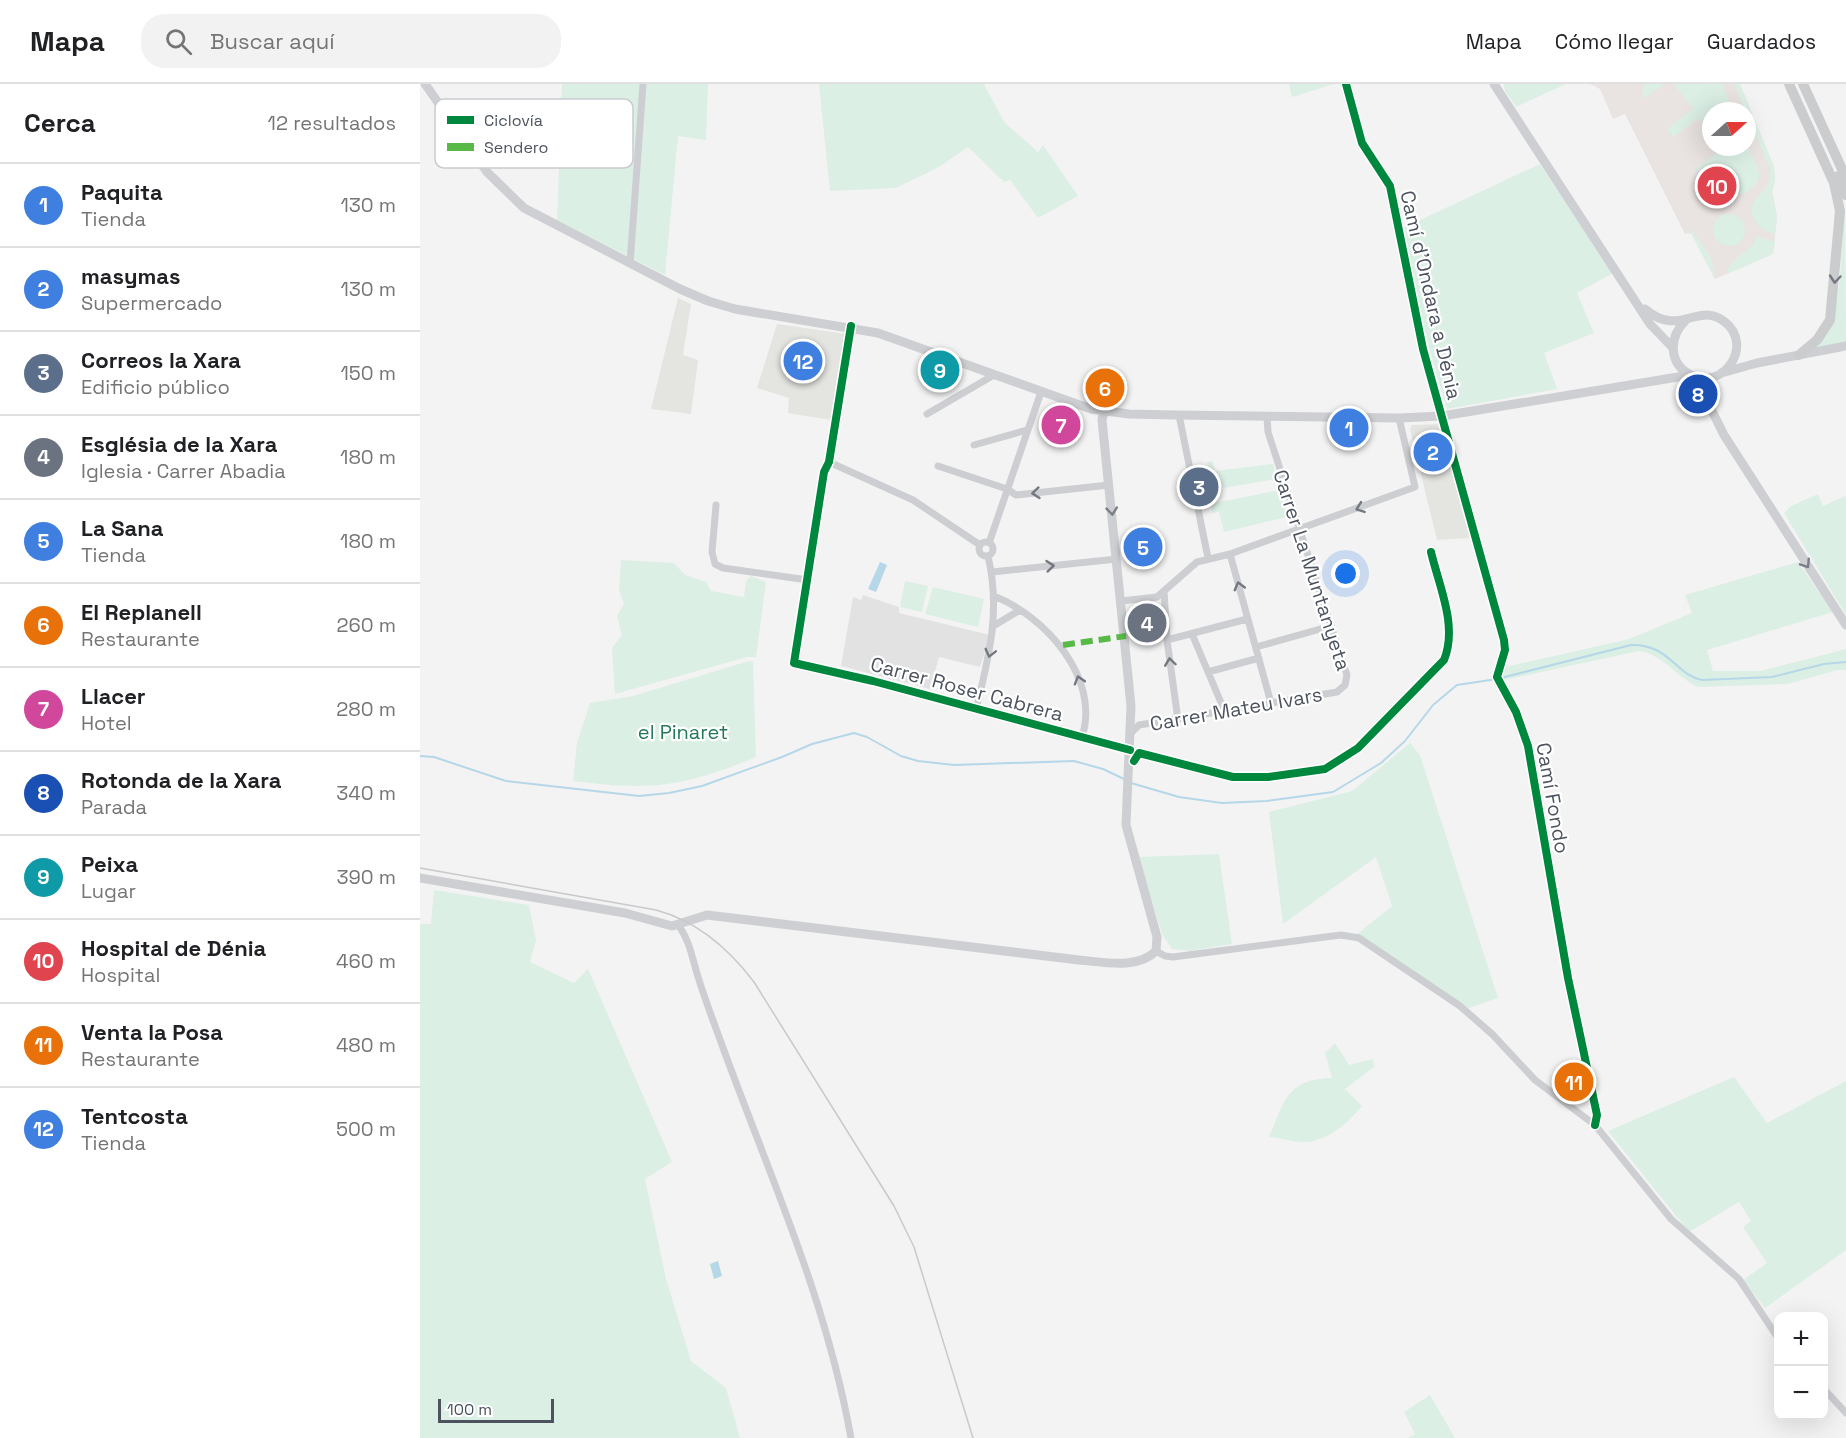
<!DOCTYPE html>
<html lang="es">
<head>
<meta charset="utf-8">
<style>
  :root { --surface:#fff; --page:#f2f2f2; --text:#202124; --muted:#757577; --line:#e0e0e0; --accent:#878b92 }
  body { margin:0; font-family:"Space Grotesk",sans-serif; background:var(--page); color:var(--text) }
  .controls { position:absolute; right:18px; bottom:18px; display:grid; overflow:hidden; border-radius:12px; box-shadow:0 6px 24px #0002 }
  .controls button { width:54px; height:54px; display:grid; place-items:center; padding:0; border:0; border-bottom:2px solid var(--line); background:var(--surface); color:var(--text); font:30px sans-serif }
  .compass { position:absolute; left:1282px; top:18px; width:54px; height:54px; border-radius:50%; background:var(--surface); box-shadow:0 6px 24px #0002; rotate:69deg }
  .scale { position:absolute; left:18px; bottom:15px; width:116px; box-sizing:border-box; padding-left:6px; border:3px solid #4c535e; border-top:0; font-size:16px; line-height:21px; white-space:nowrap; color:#4c535e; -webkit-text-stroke:4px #fff; paint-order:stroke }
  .you { position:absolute; left:926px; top:490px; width:21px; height:21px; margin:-15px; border:4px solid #fff; border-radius:50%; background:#1a73e8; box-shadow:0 0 0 9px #1a73e833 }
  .badge { display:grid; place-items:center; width:39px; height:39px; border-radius:50%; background:var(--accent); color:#fff; font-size:20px; font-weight:700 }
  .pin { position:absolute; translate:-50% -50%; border:3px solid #fff; box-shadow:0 2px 6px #0006 }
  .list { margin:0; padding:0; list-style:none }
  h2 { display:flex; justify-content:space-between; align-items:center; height:78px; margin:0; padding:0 24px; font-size:26px }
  h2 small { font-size:20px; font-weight:400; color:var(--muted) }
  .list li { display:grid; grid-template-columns:39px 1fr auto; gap:18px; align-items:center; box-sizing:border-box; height:84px; padding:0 24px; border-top:2px solid var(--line) }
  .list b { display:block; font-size:22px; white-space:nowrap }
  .list p { margin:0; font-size:20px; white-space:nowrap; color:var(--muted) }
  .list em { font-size:20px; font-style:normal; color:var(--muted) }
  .icon { flex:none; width:33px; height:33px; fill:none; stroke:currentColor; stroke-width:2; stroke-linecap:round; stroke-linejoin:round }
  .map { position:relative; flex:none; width:1426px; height:1354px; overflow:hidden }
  header { display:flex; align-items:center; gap:36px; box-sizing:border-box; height:84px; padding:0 30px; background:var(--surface); border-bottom:2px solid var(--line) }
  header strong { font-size:28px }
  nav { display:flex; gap:33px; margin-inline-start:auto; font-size:21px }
  .search { width:420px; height:54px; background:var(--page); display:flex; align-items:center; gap:15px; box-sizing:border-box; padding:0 21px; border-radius:24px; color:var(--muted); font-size:22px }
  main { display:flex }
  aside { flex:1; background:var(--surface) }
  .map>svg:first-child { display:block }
  .commercial { fill:#e4e4e1 }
  .education { fill:#e2e2e3 }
  .medical { fill:#e9e3e1; fill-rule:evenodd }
  .green { fill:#dbefe5 }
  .water { fill:#b5d7e8 }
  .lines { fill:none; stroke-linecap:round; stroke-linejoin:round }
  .stream { stroke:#b5d7e8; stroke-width:2 }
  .street { stroke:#cdced1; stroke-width:7 }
  .secondary { stroke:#cecfd2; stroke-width:9 }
  .primary { stroke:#caccce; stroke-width:10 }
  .tram { stroke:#c8c9cb; stroke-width:1.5 }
  .quiet { stroke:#58b947; stroke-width:6; stroke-dasharray:12 6; stroke-linecap:butt }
  .cycleway-casing { stroke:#fff; stroke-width:11 }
  .cycleway { stroke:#00873e; stroke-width:8 }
  .oneway { stroke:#727780 }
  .oneway2 { stroke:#737880 }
  .oneway3 { stroke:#7a7e87 }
  .labels { text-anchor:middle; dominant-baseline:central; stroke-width:4.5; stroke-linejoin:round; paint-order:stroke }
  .street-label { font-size:20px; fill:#4c535e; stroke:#fff }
  .park-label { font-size:20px; fill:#237859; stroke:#fff }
  .key { fill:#fff; stroke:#c9cbcf; stroke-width:1.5 }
  .key-label { font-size:16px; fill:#4c535e }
</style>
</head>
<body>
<header>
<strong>Mapa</strong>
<div class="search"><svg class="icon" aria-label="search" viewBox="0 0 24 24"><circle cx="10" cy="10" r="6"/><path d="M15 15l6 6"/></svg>Buscar aquí</div>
<nav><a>Mapa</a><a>Cómo llegar</a><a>Guardados</a></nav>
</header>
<main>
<aside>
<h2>Cerca<small>12 resultados</small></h2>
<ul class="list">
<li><span class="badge" style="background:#3f7fe0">1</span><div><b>Paquita</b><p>Tienda</p></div><em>130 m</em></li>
<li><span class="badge" style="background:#3f7fe0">2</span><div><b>masymas</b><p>Supermercado</p></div><em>130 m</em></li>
<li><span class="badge" style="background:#5c6f8a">3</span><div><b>Correos la Xara</b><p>Edificio público</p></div><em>150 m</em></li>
<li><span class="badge" style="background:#6b7280">4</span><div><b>Església de la Xara</b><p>Iglesia · Carrer Abadia</p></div><em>180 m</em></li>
<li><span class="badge" style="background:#3f7fe0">5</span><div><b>La Sana</b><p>Tienda</p></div><em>180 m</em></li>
<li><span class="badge" style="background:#e8710a">6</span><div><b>El Replanell</b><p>Restaurante</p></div><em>260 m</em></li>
<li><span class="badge" style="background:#d1479c">7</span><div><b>Llacer</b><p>Hotel</p></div><em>280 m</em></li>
<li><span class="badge" style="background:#1a4fb4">8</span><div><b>Rotonda de la Xara</b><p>Parada</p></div><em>340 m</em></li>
<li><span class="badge" style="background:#0f9aa8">9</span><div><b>Peixa</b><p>Lugar</p></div><em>390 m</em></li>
<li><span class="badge" style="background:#e0444e">10</span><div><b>Hospital de Dénia</b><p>Hospital</p></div><em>460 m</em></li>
<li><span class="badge" style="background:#e8710a">11</span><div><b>Venta la Posa</b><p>Restaurante</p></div><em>480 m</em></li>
<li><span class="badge" style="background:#3f7fe0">12</span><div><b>Tentcosta</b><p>Tienda</p></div><em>500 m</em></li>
</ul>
</aside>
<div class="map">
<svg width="1426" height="1354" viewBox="0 0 1426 1354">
  <rect width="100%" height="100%" fill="#f4f3f3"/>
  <path class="commercial" d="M258,214l13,6 -8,51 15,5 -7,54 -40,-5z
    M357,240l69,10 -15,86 -43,-7 1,-15 -32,-10z
    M1020,340l16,59 14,55 -33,2 -27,-111 2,-4z"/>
  <path class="education" d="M443,511l36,12v6l91,22 -10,32 -41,-10 -9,32 -89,-23 12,-69 8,3z"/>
  <path class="medical" d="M1170,0h150l34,83 1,13 -3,12 5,24 -4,38 -58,25 -24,-46 -6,1 -60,-120 -12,5 -13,-30zM1291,27h36v36h-36z"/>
  <path class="green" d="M142,0h146l-2,56 -28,-4 -13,139 -108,-55z
    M399,0h165l20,38 34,30 5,-7 35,51 -40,22 -28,-38 -6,2 -36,-35 -29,20 -43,21 -66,3z
    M869,0h45l-42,13z
    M1084,0h62l-50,23 -11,-16z
    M1225,0h19l-19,14 -3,-6z
    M1254,0h48l11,27h-22v9l-7,5 -5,-7 -26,19 -6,-8 26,-20z
    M1314,0h6l34,83 1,13 -3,12 5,24 -2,18c-11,-2 -26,-14 -23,-27 4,-16 20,-16 18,-38z
    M1318,63h9c4,7 11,18 12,27 1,15 -20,23 -32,24l-16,-10 -15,-19 25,-19 5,6z
    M1120,80l73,109 -36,20 17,40 -50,20 13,36 -110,20c-18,-61 -35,-119 -42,-182z
    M1425,123l1,135 -30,6c30,-34 23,-96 29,-141z
    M1293 146a16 16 0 1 1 32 0a16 16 0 1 1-32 0Z
    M1272,146l19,28 4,21 -24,-46z
    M1337,152l18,6 -2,12 -46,20c3,-19 24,-19 30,-38z
    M793,377l2,10 58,-7 4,15 -54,9 -1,-5 -15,1 -1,-6 7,-2v-4l-4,1 -2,-11z
    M860,406l7,27 -63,15 -5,-20 -7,1 -2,-9z
    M1398,410l5,12 22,-10 1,4v115l-62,-102 7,-7z
    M201,476l53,3 11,12 21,7 5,9 33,6 2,-16 5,-5 15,6 -10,75h-9l-132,37 -3,-46 10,-13 -5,-19 7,-12 -5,-14z
    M1378,478l35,50 -126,38 6,21h48l85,-22v21h-9l-49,14 -90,3c-22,-10 -34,-32 -59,-36l-135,29 -3,-12 128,-29 63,-26 -7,-18z
    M485,497l23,5 -6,26 -22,-5z
    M513,503l51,12 -6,28 -53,-13z
    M329,577l4,1 3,95c-73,30 -104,34 -183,24l4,-38 13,-40 43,-7z
    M990,659l10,12 78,243 -29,10 -112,-74 35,-28 -16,-49 -93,67 -14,-112 83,-21z
    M799,770l13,90 -42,7 -18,-2 -10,-15 -24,-77z
    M14,806l95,15 7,35 -6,22 44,21 14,-14 84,193 -27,17 21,100 25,82 35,27 14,50h-320v-514h11z
    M915,959l14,22 24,-6 1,8 -29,22 17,17c-13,16 -33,34 -55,36 -12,1 -26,-4 -38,-5 16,-37 18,-58 63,-59l-7,-25z
    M1314,993l33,46 79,-42v169l-81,58 -22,-28 24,-17 -24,-36 8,-6 -12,-19 -50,30 -81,-101z
    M1010,1311l25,43h-47l7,-4 -11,-22z"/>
  <path class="water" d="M460,478l7,3 -11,27 -8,-3z
    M298,1177l4,15 -8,3 -4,-15z"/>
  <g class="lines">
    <path class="stream" d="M0,672l14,1 72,24 133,15 30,-3 33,-7 80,-29 30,-13 42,-11 13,4 34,19 17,5 36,4 120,-4 29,8 23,11
      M711,699l48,14 43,6 45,-2 66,-9 48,-29 24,-22 28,-36 24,-20 40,-6 134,-34c39,-1 44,30 71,35l70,-3 52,-13 22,-2"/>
    <path class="street" d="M926,0l16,59 28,43 33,163 81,291 1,10 -8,27 19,35 12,34 40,232 29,137 -2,10
      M210,180l13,-180
      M431,242l-22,136 -5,10 -30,191 79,18 257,69
      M507,330l67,-39
      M759,331l29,143
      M554,361l53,-15
      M409,378l84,38 67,45
      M518,382l69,23 9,6 93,-10
      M296,421l-4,47 3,12 8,4 85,12
      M559 465a7 7 0 1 1 14 0a7 7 0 1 1-14 0Z
      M569,459l52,-151
      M810,470l41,149
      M572,488l125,-13
      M744,507l3,49 11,80
      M574,512c51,20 107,82 88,141
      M701,517l36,-4 40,-35 33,-8 185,-67 -16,-69
      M575,541l25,-15
      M772,550l33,78
      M747,556l80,-21
      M836,563l75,-21
      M788,588l51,-14
      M556,626c13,-54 25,-99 12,-154
      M712,648l7,-7 198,-33 8,-7 2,-10 -79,-243 -1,-15
      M258,841c12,15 15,37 21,55 7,22 15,43 23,65 48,132 104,253 129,393
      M736,867l9,5 8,1 152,-20 16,-2 18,3 101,68 32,28 43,46 60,45 76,94 68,60 39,59
      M1404,1305l22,24"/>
    <path class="secondary" d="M5,0l62,88 37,36 156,81 28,12 27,8 143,24 213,76 38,5 46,1 224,3 43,-2 248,-41
      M1074,0l156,240 23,24
      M1225,225c35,30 53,-9 80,13 29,23 -1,69 -34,53 -23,-11 -22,-38 -6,-54
      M1305,288l32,-9 89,-17
      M1275,293l29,58 122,190
      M0,794l205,35 47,13 35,-11 372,45c25,2 58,10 77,-9l1,-14 -31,-112 5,-119 -29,-286 2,-9"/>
    <path class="primary" d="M1369,0l45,99 6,28 -10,109 -13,20 -18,15
      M1383,0l43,94
      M1418,92l8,19"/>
    <path class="tram" d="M0,784l236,42c41,11 73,39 98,72l140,224 20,41 59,191"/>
    <path class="quiet" d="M643,561l63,-9"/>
    <defs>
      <path id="cycleway" d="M926,0l16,59 28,43 33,163 81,291 1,10 -8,27 19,35 12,34 40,232 29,137 -2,10
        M431,242l-22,136 -5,10 -30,191 79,18 257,69
        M714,677l5,-8 94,24h35l57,-8 33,-21 86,-88c14,-34 -5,-74 -13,-108"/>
    </defs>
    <use href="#cycleway" class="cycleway-casing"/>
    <use href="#cycleway" class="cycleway"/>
  </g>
  <defs><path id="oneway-chevron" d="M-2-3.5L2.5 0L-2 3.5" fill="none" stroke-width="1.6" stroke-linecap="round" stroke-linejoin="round" transform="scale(1.5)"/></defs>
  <use class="oneway" href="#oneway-chevron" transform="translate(1415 195) rotate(95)"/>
  <g class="oneway2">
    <use href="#oneway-chevron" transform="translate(616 409) rotate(174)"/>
    <use href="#oneway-chevron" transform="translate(940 424) rotate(160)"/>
    <use href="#oneway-chevron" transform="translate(630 482) rotate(-6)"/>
    <use href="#oneway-chevron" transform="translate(819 502) rotate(-105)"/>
    <use href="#oneway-chevron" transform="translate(570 569) rotate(104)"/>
    <use href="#oneway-chevron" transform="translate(750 578) rotate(-98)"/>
    <use href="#oneway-chevron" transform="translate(659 596) rotate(-107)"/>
  </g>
  <g class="oneway3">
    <use href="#oneway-chevron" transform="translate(692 427) rotate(84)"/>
    <use href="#oneway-chevron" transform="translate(1386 480) rotate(57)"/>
  </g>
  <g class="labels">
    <g class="street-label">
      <text transform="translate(1011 211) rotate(77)">Camí d’Ondara a Dénia</text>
      <text transform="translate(892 486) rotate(72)">Carrer La Muntanyeta</text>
      <text transform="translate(547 605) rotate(15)">Carrer Roser Cabrera</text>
      <text transform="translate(816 625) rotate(-10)">Carrer Mateu Ivars</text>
      <text transform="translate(1133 714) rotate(80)">Camí Fondo</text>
    </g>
    <g class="park-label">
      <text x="263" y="648">el Pinaret</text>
    </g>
  </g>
  <rect x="15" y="15" width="198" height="69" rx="9" class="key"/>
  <rect x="27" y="32" width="27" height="8" fill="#00873e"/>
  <rect x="27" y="59" width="27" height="8" fill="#58b947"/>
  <g class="key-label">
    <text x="64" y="42">Ciclovía</text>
    <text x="64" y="69">Sendero</text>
  </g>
</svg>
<div class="controls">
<button>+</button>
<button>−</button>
</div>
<svg class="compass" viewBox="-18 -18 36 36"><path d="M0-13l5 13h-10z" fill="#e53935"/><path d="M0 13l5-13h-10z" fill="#757577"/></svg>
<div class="scale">100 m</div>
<div class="you"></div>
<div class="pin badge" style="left:929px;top:344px;background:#3f7fe0">1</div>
<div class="pin badge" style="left:1013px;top:368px;background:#3f7fe0">2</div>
<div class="pin badge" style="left:779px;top:403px;background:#5c6f8a">3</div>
<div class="pin badge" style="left:727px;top:539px;background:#6b7280">4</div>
<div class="pin badge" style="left:723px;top:463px;background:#3f7fe0">5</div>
<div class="pin badge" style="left:685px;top:304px;background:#e8710a">6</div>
<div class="pin badge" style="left:641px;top:341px;background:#d1479c">7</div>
<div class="pin badge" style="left:1278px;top:310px;background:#1a4fb4">8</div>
<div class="pin badge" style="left:520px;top:286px;background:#0f9aa8">9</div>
<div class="pin badge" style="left:1297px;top:102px;background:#e0444e">10</div>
<div class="pin badge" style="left:1154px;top:998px;background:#e8710a">11</div>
<div class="pin badge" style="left:383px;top:277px;background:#3f7fe0">12</div>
</div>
</main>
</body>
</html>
